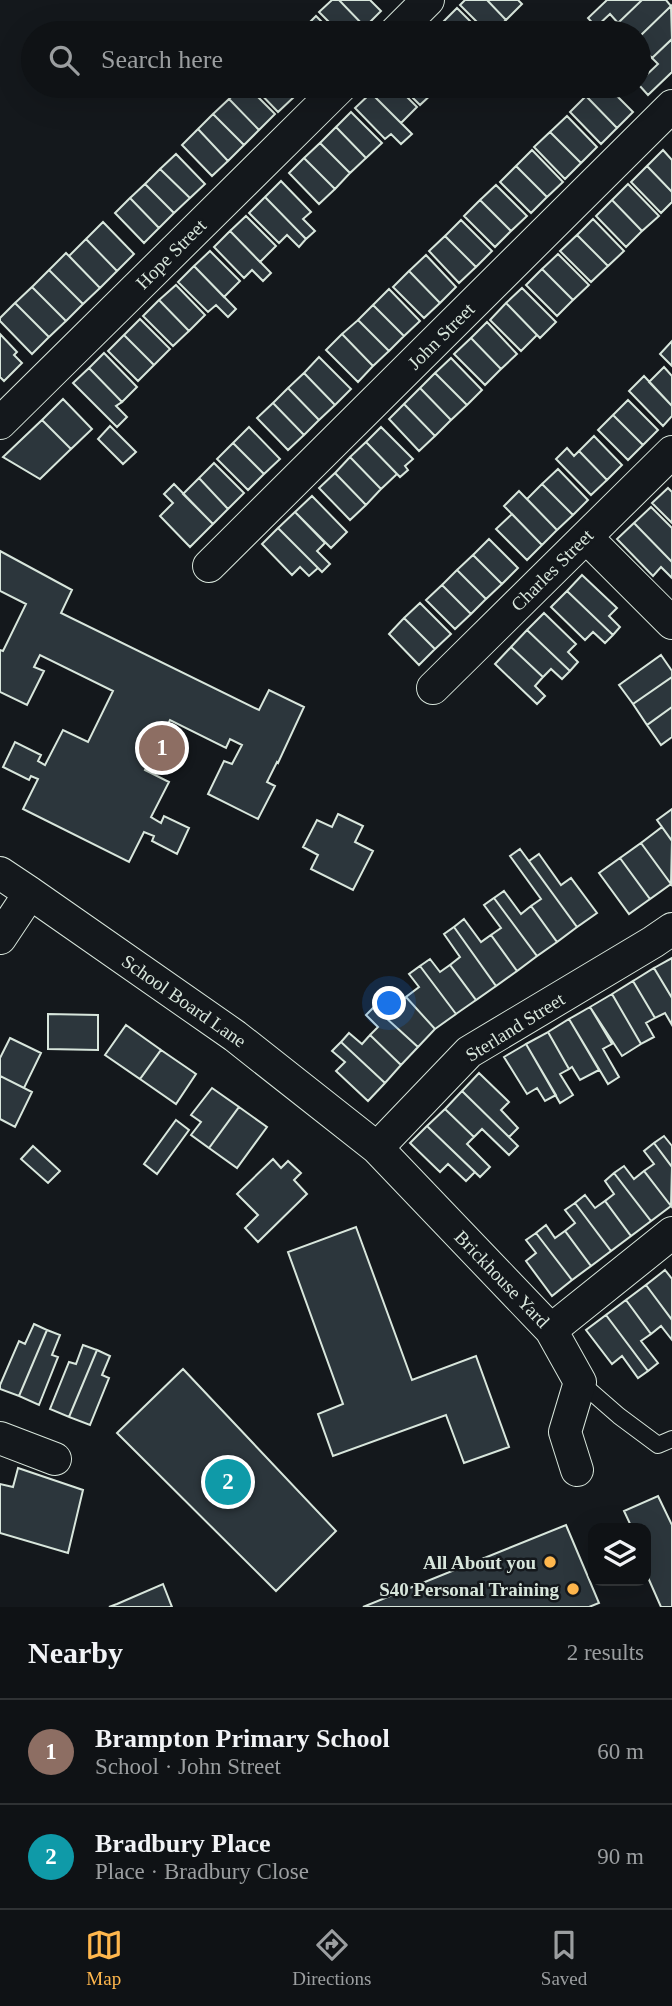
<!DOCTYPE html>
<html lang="en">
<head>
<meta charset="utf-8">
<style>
  :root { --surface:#0f1215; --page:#1d2022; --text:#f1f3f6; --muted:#9b9ea0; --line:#2f3234; --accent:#ffb74d }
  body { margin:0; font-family:Georgia,serif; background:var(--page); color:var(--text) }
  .controls { position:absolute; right:21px; bottom:21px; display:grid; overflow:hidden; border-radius:14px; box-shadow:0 7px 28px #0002 }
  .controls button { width:63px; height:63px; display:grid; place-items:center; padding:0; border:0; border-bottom:2px solid var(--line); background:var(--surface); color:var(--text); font:35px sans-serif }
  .you { position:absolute; left:390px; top:1004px; width:24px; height:24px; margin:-18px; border:5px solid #fff; border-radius:50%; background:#1a73e8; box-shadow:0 0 0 10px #1a73e833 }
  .badge { display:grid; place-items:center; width:46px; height:46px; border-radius:50%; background:var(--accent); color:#fff; font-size:23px; font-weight:700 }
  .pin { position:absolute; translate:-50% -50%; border:4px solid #fff; box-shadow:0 2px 7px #0006 }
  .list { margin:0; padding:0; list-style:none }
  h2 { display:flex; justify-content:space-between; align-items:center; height:91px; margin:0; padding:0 28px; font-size:30px }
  h2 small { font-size:23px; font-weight:400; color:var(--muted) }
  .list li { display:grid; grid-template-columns:46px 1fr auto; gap:21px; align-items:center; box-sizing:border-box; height:105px; padding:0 28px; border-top:2px solid var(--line) }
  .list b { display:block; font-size:26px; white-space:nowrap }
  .list p { margin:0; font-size:23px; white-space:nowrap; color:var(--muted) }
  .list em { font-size:23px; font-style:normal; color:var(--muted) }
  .icon { flex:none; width:38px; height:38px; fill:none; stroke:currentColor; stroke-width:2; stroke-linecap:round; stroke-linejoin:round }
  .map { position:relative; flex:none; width:672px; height:1607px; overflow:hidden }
  .search { position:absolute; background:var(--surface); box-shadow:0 7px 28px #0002; left:21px; right:21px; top:21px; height:77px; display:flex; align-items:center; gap:18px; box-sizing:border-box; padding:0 24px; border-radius:38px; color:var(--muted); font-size:26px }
  .sheet { height:301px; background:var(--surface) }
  nav { display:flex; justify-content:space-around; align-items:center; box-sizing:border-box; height:98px; border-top:2px solid var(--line); background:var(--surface); font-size:19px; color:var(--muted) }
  nav a { display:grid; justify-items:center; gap:4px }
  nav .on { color:var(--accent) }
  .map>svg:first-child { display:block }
  .building { fill:#2c363c; stroke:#d8e6dc; stroke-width:2 }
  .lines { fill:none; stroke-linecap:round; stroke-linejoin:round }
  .service-casing { stroke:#d8e6dc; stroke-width:18 }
  .minor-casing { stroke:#d8e6dc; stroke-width:34 }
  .service { stroke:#14181c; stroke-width:16 }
  .minor { stroke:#14181c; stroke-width:32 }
  .poi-dot { fill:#ffb74d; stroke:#14181c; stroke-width:2.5 }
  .labels { text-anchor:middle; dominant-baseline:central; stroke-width:5; stroke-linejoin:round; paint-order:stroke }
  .street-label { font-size:19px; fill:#d8e6dc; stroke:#14181c }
  .poi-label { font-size:19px; font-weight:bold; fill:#d8e6dc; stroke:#14181c; text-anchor:end }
</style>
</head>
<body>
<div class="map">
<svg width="672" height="1607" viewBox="0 0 672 1607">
  <rect width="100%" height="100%" fill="#14181c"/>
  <path class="building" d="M332,0h7l26,27 -6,6h-19l-21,-21z
    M339,0h31l11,11 -16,16z
    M465,0h22l19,20 -14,13h-4l-28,-28z
    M487,0h31l4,4 -16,16z
    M607,0h35l-24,23 -8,-9 -14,13 -8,-9z
    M642,0h24l5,6 -32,31v-4h-11l-10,-10z
    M671,6l1,33 -20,19 -13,-13v-8z
    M457,8l25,25h-32l-9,-9z
    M316,16l17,17h-31l-2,-1z
    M672,39v33l-24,23 -9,-10v-3l19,-18 -6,-6z
    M243,86h4l28,28 -16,16 -30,-31z
    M253,86h31l11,10 -17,16z
    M379,86h17l21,21 -16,16 -30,-30z
    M401,86h31l4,4 -16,15z
    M597,86h10l26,26 -16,16 -31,-32z
    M371,93l41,41 -11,10 -10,-10 -6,5 -30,-31z
    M586,96l31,32 -16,16 -31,-32z
    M229,99l30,31 -15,15 -31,-31z
    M351,112l31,31 -16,15 -30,-31z
    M213,114l31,31 -16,16 -30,-32z
    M567,116l30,31 -16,16 -31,-31z
    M336,127l30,31 -16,15 -30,-30z
    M198,129l30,32 -16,15 -30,-31z
    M550,132l31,31 -16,16 -31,-32z
    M320,143l30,30 -15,16 -31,-31z
    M532,150l31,32 -16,15 -31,-31z
    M663,150l9,10v32l-25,-26z
    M176,154l29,30 -15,14 -30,-29z
    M304,158l31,31 -16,15 -30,-31z
    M516,166l31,31 -16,16 -31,-31z
    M647,166l25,26v10l-11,11 -30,-31z
    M160,169l30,29 -16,15 -29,-29z
    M281,181l30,31 -8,7 12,12 -9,8 -41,-42z
    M145,184l29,29 -15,15 -29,-30z
    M628,184l31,32 -17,15 -30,-31z
    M496,185l31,31 -16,15 -31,-31z
    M265,197l41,42 -7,8 -12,-12 -8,8 -30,-30z
    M130,198l29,30 -15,15 -29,-30z
    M480,200l31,31 -16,16 -31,-31z
    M612,200l30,31 -16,16 -30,-31z
    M246,216l30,30 -16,16 -30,-31z
    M593,219l31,32 -16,15 -31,-31z
    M461,220l31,31 -16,16 -31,-31z
    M103,222l31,32 -17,17 -31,-32z
    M230,231l41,42 -8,8 -11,-11 -8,8 -30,-31z
    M577,235l31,31 -17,16 -31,-31z
    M445,236l31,31 -17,16 -30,-32z
    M86,239l31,32 -17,17 -31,-32z
    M210,251l30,30 -16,16 -30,-31z
    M66,253l34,35 -17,16 -34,-34z
    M558,254l31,31 -16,15 -31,-31z
    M426,255l30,32 -16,16 -31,-32z
    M194,266l42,43 -8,8 -12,-12 -8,7 -30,-30z
    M542,269l31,31 -16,16 -31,-31z
    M49,270l34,34 -17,17 -34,-34z
    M409,271l31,32 -16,15 -31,-31z
    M176,285l29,30 -16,16 -30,-31z
    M32,287l34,34 -17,16 -34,-34z
    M522,288l34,34 -16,16 -34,-35z
    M389,289l31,32 -16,15 -31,-31z
    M159,300l30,31 -16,15 -30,-30z
    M15,303l34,34 -17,17 -32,-33v-3z
    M506,303l31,32 -16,16 -31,-31z
    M373,305l31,31 -15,15 -31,-31z
    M140,319l30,30 -16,16 -30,-30z
    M358,320l31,31 -16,15 -31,-32z
    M487,322l30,32 -16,15 -30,-31z
    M0,334l17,18 -3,3 8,8 -18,18 -4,-4z
    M342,334l31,32 -15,16 -32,-32z
    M124,335l30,30 -16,16 -30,-30z
    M471,338l30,31 -16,16 -31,-31z
    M672,341v25l-12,-12z
    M104,353l33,34 -15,15 -33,-34z
    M319,357l32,32 -16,16 -31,-32z
    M451,358l31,32 -15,15 -32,-32z
    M664,367l8,9v30l-23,-24z
    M89,368l33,34 -6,4 11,11 -10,10 -44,-44z
    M304,373l31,32 -16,15 -31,-32z
    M435,373l32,32 -16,15 -31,-32z
    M644,376l28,30v10l-9,10 -34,-35z
    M288,388l31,32 -15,15 -31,-32z
    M420,388l31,32 -16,16 -31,-32z
    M63,399l29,30 -21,20 -29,-29z
    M628,400l30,30 -15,15 -30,-30z
    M273,403l31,32 -16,15 -31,-32z
    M404,404l31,32 -16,15 -30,-32z
    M613,415l30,30 -15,15 -30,-30z
    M42,420l29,29 -31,30 -37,-22z
    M110,426l26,26 -13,12 -25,-25z
    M249,427l31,32 -16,15 -31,-31z
    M381,427l32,32 -8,7 3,4 -8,7 -34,-35z
    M594,436l28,29 -15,15 -28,-29z
    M366,442l31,32 -16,15 -31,-32z
    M233,443l31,31 -16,16 -31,-31z
    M567,448l7,8 5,-5 28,29 -16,15 -35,-36z
    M350,457l31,32 -15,16 -31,-32z
    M214,463l30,30 -16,16 -29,-31z
    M558,469l30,31 -15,15 -31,-31z
    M335,473l31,32 -16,15 -31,-32z
    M199,478l29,31 -15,15 -30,-30z
    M174,484l39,40 -23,23 -30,-31 13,-13 -9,-9z
    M542,484l31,31 -16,15 -30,-31z
    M668,488l4,4v31l-20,-20z
    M519,491l38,39 -15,15 -38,-39z
    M312,496l35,36 -16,16 -36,-36z
    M651,507l21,21v34l-38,-39z
    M295,512l30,31 -8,8 13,13 -8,8 -44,-44z
    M512,514l30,31 -15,15 -31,-31z
    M634,523l38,39v16l-11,-11 -8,9 -36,-37z
    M278,528l40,40 -9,8 -9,-9 -8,8 -30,-31z
    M489,539l29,29 -16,16 -29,-29z
    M0,551l72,39 -11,23 198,97 10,-20 35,17 -26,56 -1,-1 -10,20 8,4 -17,33 -50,-25 16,-33 8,3 10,-19 -12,-6 -4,9 -56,-28 -25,50 24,12 -18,35 10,6 3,-7 25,12 -12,26 -25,-13 2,-5 -10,-4 -15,30 -106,-53 15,-30 -7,-3 -2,4 -26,-13 12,-25 26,13 -3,6 7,4 18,-35 25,12 25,-51 -73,-36 -6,12 10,4 -17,34 -27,-13v-42l3,1 23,-47 -26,-13z
    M473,555l29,29 -16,15 -29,-29z
    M457,570l29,29 -15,15 -29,-29z
    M582,575l35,33 -8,8 11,11 -7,8 -46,-44z
    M442,585l29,29 -16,15 -29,-29z
    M567,591l46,44 -8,8 -12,-11 -8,8 -34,-33z
    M420,603l31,31 -16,15 -31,-31z
    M544,613l32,31 -8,8 10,10 -8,9 -43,-41z
    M404,618l31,31 -16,16 -30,-31z
    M527,630l43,41 -8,8 -11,-10 -8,8 -32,-30z
    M511,647l32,30 -8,9 10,10 -8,8 -42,-40z
    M661,655l11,16v6l-39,27 -14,-19z
    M672,677v30l-25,18 -14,-21z
    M672,707v30l-11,8 -14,-20z
    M672,809v32l-15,-21z
    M338,814l25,12 -8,16 18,9 -20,39 -42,-21 7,-14 -15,-8 14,-27 15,7z
    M662,827l10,14 -1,43 -30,-41z
    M641,843l30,41 -21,15 -30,-41z
    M520,849l57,78 -20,15 -26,-36 10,-7 -31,-43z
    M539,854l22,31 10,-7 26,35 -20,14 -48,-66z
    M620,858l30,41 -21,15 -30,-41z
    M504,891l17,23 10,-8 26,36 -20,14 -43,-58z
    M494,898l43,58 -20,15 -26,-36 10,-7 -17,-23z
    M464,919l17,23 10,-7 26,36 -21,15 -42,-59z
    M454,927l42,59 -20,14 -26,-35 10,-8 -16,-23z
    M672,958v40l-18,-30z
    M430,959l10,13 10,-7 26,35 -20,14 -36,-48z
    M420,966l36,48 -21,15 -29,-32 13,-10 -10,-13z
    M654,968l18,30v27l-7,-12 -10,5 -22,-37z
    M633,981l22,37 -9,5 8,14 -13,7 -29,-50z
    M612,994l29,50 -19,12 -32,-49z
    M406,997l29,32 -17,18 -44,-40 9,-9 12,11z
    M374,1007l44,40 -17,18 -31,-30 8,-8 -12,-12z
    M590,1007l22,37 -9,5 16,28 -11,7 -39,-65z
    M48,1014l50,1v35l-50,-1z
    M569,1019l30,51 -19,10 -8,-13 -3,2 -21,-37z
    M126,1025l35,25 -21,29 -35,-24z
    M548,1032l21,37 -9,5 13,21 -13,8 -34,-59z
    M349,1033l13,11 8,-9 31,30 -16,18 -44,-41z
    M10,1038l31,15 -17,35 -24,-12v-18z
    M341,1042l44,41 -17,18 -32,-30 9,-9 -13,-11z
    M526,1044l30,51 -11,6 -8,-13 -10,6 -23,-37z
    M161,1050l35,24 -20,30 -36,-25z
    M479,1073l30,29 -8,8 17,18 -9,9 -47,-46z
    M0,1076l32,16 -17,35 -15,-8z
    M212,1088l27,19 -30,41 -18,-13 10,-13 -10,-7z
    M462,1091l56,55 -9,9 -27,-26 -8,8 -29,-28z
    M239,1107l28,20 -30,41 -28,-20z
    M445,1109l29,28 -7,7 23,23 -10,10 -53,-51z
    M176,1120l13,10 -32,44 -13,-10z
    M427,1126l48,46 -9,9 -18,-17 -8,8 -30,-29z
    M664,1136l8,10v21l-18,-24z
    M654,1143l18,24 -1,39 -27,-35 10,-7 -10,-13z
    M33,1146l27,25 -12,12 -27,-24z
    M273,1159l8,9 7,-7 13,12 -7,7 13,14 -49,48 -13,-14 13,-13 -21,-21z
    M624,1166l10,13 10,-8 27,35 -20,15 -37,-48z
    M614,1173l37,48 -20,15 -26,-35 9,-7 -9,-13z
    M585,1195l10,13 10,-7 26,35 -20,15 -36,-48z
    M575,1203l36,48 -20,15 -26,-35 10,-8 -10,-13z
    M546,1225l9,13 10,-7 26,35 -19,14 -36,-47z
    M356,1227l56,153 64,-24 33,91 -45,16 -18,-48 -113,41 -15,-42 25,-10 -55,-152z
    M536,1233l36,47 -20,16 -26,-35 10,-8 -10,-13z
    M665,1270l7,9v41l-26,-35z
    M646,1285l26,35v20l-11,-14 -10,8 -25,-34z
    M626,1300l25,34 -10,7 17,22 -10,8 -42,-56z
    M606,1315l42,56 -10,7 -16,-22 -10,8 -26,-34z
    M34,1324l13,6 -28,66 -19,-7v-4l19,-44 6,3z
    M47,1330l13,5 -8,20 6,2 -19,48 -20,-9z
    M83,1345l14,5 -28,67 -19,-8 19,-47 7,2z
    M97,1350l13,6 -8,19 7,3 -19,47 -21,-8z
    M183,1369l153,162 -60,60 -159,-158z
    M18,1468l65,22 -15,63 -68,-20v-49l13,3z
    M658,1496l14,29v82h-11l-15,-34v-45h-14l-8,-17z
    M566,1525l33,78 -10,4h-226z
    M163,1584l9,23h-63l8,-3z"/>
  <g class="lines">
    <defs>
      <path id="service" d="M580,1382l39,34 39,29 14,-6"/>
      <path id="minor" d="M395,33l33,-33
        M0,423l341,-337
        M586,537l86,86
        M209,566l463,-460
        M433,688l239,-236
        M0,873l30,20
        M0,938l30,-45 205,143 142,112 174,182 29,52 -15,50 12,38
        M377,1148l92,-96 184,-110 19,-13
        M551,1330l121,-97
        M0,1438l55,21"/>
    </defs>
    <use href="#service" class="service-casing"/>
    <use href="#minor" class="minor-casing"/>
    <use href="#service" class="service"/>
    <use href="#minor" class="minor"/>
  </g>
  <g class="poi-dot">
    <circle cx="550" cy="1562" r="7"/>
    <circle cx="573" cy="1589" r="7"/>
  </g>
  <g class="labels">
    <g class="street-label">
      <text transform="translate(171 254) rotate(-45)">Hope Street</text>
      <text transform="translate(441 336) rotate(-45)">John Street</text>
      <text transform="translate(552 570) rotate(-45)">Charles Street</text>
      <text transform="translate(184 1001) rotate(35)">School Board Lane</text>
      <text transform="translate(515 1027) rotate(-32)">Sterland Street</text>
      <text transform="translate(502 1279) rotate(46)">Brickhouse Yard</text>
    </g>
    <g class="poi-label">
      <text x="536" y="1562">All About you</text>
      <text x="559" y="1589">S40 Personal Training</text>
    </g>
  </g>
</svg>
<div class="controls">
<button><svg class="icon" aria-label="layers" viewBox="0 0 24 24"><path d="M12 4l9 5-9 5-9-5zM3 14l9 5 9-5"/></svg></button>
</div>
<div class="you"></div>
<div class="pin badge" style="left:162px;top:748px;background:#8d6e63">1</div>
<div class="pin badge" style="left:228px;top:1482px;background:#0f9aa8">2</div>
<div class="search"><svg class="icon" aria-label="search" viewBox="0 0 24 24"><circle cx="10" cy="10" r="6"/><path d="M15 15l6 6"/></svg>Search here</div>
</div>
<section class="sheet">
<h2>Nearby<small>2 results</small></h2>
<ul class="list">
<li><span class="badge" style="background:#8d6e63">1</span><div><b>Brampton Primary School</b><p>School · John Street</p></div><em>60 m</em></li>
<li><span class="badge" style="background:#0f9aa8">2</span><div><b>Bradbury Place</b><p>Place · Bradbury Close</p></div><em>90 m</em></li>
</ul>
</section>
<nav>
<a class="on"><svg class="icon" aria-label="map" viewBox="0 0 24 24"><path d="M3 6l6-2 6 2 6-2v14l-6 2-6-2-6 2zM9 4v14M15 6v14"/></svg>Map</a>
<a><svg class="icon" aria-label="directions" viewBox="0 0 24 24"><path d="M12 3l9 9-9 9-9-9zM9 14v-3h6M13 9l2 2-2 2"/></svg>Directions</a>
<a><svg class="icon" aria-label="saved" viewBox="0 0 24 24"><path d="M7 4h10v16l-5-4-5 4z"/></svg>Saved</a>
</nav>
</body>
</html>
